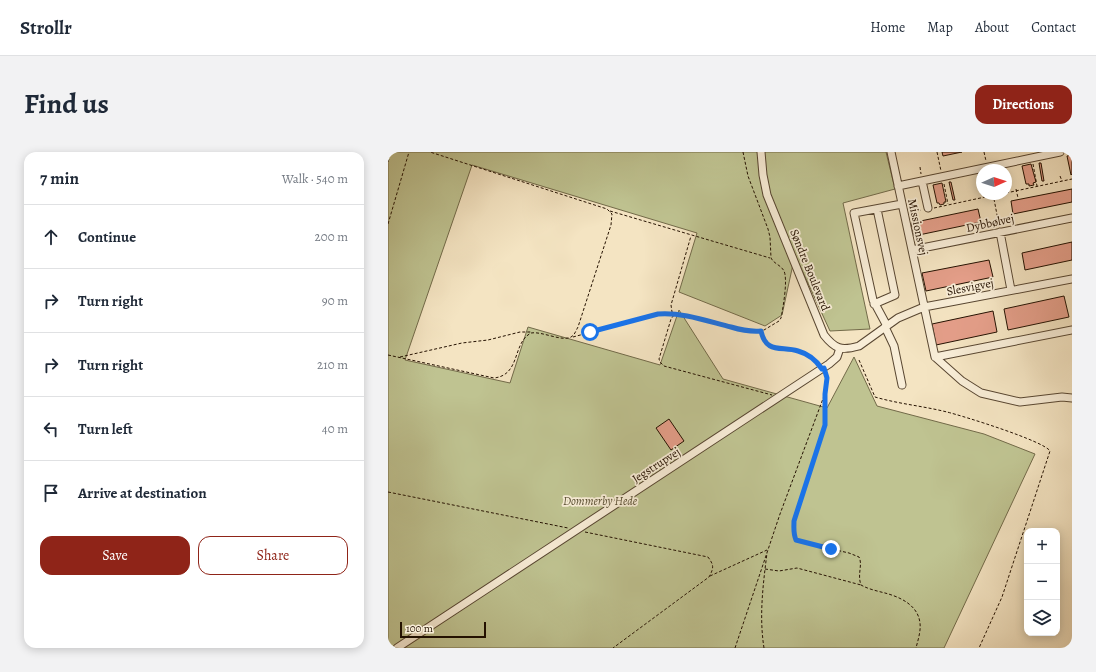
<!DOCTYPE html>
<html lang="en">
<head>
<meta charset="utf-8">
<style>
  :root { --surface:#fff; --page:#f2f2f3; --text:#1f2937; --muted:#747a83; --line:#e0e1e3; --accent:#8f2418 }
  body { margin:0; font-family:Alegreya,serif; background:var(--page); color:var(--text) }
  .controls { position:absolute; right:12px; bottom:12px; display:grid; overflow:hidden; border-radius:8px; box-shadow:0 2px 10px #0003 }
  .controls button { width:36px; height:36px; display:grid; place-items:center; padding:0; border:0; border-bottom:1px solid var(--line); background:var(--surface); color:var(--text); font:20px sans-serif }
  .compass { position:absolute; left:588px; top:12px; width:36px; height:36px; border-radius:50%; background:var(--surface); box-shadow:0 2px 10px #0003; rotate:87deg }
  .scale { position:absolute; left:12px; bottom:10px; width:86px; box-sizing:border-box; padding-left:4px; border:2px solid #241101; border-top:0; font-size:11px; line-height:14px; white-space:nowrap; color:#241101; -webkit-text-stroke:3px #f8edd7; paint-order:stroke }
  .stop { position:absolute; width:12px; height:12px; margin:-9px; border:3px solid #1a73e8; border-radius:50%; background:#fff }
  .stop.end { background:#1a73e8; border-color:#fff; box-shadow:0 1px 4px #0008 }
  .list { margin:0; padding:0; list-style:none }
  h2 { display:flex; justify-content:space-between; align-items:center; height:52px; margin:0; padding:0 16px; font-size:17px }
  h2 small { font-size:13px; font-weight:400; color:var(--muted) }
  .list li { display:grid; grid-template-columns:26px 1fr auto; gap:12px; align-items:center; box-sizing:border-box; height:64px; padding:0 16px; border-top:1px solid var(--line) }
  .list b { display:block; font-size:15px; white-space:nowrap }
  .list em { font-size:13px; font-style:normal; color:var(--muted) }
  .actions { display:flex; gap:8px; padding:12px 16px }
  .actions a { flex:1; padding:9px 0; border:1px solid var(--accent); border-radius:12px; text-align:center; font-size:14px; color:var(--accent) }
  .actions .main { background:var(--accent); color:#fff }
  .icon { flex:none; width:22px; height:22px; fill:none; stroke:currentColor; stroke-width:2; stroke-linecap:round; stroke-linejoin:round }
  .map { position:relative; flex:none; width:684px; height:496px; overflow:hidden; border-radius:12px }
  header { display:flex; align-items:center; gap:24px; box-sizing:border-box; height:56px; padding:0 20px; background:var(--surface); border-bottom:1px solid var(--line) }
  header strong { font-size:19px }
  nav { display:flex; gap:22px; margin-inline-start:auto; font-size:14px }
  .intro { display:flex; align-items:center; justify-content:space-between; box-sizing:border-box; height:96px; padding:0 24px }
  h1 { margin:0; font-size:28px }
  .button { padding:10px 18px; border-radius:12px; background:var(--accent); color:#fff; font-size:14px; font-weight:700 }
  main { display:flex; gap:24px; padding:0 24px }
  aside { flex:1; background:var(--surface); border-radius:12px; box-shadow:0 2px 10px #0003 }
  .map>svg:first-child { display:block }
  .green { fill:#bfc391; stroke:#726a49 }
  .building { fill:#e49e89; stroke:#241101 }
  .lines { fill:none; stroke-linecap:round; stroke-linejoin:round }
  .minor-casing { stroke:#584631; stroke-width:9 }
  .path { stroke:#241101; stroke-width:1; stroke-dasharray:3 2; stroke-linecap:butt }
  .minor { stroke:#f8edd7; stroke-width:7 }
  .route { stroke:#1a73e8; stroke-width:5 }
  .labels { text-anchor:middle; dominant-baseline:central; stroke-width:3.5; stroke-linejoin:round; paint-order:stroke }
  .street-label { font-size:12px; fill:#241101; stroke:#f8edd7 }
  .park-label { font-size:12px; font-style:italic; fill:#5a4f33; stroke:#f8edd7 }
</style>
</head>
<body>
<header>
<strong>Strollr</strong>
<nav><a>Home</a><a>Map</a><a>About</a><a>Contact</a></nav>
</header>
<div class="intro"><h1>Find us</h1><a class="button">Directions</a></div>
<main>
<aside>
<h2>7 min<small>Walk · 540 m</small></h2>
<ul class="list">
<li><svg class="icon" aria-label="ahead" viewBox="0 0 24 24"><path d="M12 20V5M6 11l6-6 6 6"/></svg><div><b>Continue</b></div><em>200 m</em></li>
<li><svg class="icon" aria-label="right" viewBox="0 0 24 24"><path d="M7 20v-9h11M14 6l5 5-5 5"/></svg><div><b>Turn right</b></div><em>90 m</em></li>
<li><svg class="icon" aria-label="right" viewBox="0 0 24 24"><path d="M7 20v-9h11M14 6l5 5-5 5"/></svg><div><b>Turn right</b></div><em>210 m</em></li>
<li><svg class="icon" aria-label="left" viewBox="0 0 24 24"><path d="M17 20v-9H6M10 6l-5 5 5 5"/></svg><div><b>Turn left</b></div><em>40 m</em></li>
<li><svg class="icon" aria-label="arrive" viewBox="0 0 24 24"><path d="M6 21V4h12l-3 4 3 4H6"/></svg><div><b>Arrive at destination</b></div></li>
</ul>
<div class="actions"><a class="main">Save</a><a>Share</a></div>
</aside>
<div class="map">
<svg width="684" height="496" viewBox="0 0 684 496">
  <rect width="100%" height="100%" fill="#f4e4c2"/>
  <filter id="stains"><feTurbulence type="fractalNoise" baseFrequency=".005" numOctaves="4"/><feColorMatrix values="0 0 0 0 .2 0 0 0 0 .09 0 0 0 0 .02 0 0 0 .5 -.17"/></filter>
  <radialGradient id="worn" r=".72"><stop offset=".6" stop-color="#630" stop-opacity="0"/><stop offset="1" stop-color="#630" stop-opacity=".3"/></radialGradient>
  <path class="green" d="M0,0h498l9,37 -52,14 27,126 -40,2 -35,-76 -13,60 -17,11 -86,-34 18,-59 -225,-68 -67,195 105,23 18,-56 132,38 19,-55 44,69 104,29 27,-51 23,49 107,28 51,20 -91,194h-556z"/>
  <path class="building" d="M554,0h20l-19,4z
    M684,3v19l-1,1 -4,-19z
    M651,11h2l3,18h-2z
    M643,12l5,18 -3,1 1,2 -5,1v-2h-3l-4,-18z
    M590,23h4v19h-1z
    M561,30h2l4,18h-2z
    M554,31l4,19h-2v2l-4,1 -1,-2h-2l-4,-18z
    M684,37v13l-59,12 -2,-13z
    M590,57l3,13 -67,14 -3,-13z
    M684,90v18l-47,10 -3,-17z
    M601,108l4,17 -67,14 -4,-18z
    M676,144l5,21 -61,13 -4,-21z
    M605,159l4,21 -61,13 -4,-21z
    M281,267l15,22 -13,9 -15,-22z"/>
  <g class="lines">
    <defs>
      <path id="minor" d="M373,0l2,23 4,20 57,140c11,14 17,16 35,11l39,-28 26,-11 148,-28
        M503,0l44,205 27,24 19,12 39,9 42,-5 10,1
        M534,29l6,27
        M510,34l162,-34
        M612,80l11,58
        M524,98l160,-32
        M486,152l21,-9 -18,-86
        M499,174l-14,-26 -19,-87 48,-9
        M497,175l9,19 8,39
        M547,205l137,-27
        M9,496l432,-284 8,-7 3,-9"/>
    </defs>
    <use href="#minor" class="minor-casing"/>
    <path class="path" d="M355,0l5,24 20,53 2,8 1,21c3,6 10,7 13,13 4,9 -1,37 -3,47l-2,3 -15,9 -15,2 -64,-16 -11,-1 -3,4 -12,40 1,3 4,4 108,29
      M549,0l4,19
      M596,0l2,9
      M0,10l3,-10
      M645,12l4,22
      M532,15l1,7
      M672,24l2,5
      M556,32l4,20
      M628,37l2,9
      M618,41l66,-14
      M605,42l6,31
      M546,56l65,-14
      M222,59l160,47
      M523,61l10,-3
      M0,72l21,-72
      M289,163l-5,-3 -1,-7 20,-69
      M373,179c5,23 20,16 36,19 9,3 15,7 21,14
      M185,185l85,-23 17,1
      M0,203l106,23c27,-3 18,-35 37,-45 11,-2 31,9 40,4 4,-2 5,-7 7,-10l33,-102 1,-11 -5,-5 -177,-57
      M12,205l62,-14 26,-3 32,-8h12
      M471,208l16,37c24,7 48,9 72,15 16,4 97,29 103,39l-48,146 -23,51
      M438,222l1,4 -2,16v31l-31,96v14l2,5 5,2 48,11 10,4c4,8 -2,17 2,28 7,4 16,6 24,8 15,4 33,12 35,30 1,8 -2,17 -4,25
      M0,340l180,36
      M197,380l123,25c6,8 6,11 1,20l-96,71
      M377,417l14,2 18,-3 64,17
      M322,424l57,-26
      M347,496l45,-134 44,-118
      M376,496c-5,-32 -1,-63 3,-95"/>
    <use href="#minor" class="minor"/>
  </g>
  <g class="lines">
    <path class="route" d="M202,180l68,-18c24,-2 49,7 73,13 10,3 19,5 30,4 5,23 20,15 37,20 11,3 18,9 24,18l2,-1 3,10 -2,16v31l-31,96c0,7 -1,12 2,19l35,9"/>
  </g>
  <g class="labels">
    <g class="street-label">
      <text transform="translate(602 71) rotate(-12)">Dybbølvej</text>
      <text transform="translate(530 75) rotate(78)">Missionsvej</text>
      <text transform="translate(422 118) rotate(68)">Søndre Boulevard</text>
      <text transform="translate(582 135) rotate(-11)">Slesvigvej</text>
      <text transform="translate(268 313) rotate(-33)">Jegstrupvej</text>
    </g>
    <g class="park-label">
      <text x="212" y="349">Dommerby Hede</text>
    </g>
  </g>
  <rect width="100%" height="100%" filter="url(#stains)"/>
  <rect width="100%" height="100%" fill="url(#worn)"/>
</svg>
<div class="controls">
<button>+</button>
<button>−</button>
<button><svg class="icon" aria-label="layers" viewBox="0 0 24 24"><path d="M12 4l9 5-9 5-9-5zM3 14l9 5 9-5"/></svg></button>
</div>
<svg class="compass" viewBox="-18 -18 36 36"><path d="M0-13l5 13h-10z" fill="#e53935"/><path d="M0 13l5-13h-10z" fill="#747a83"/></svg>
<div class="scale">100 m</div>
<div class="stop" style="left:202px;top:180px"></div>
<div class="stop end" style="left:443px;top:397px"></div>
</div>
</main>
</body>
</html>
